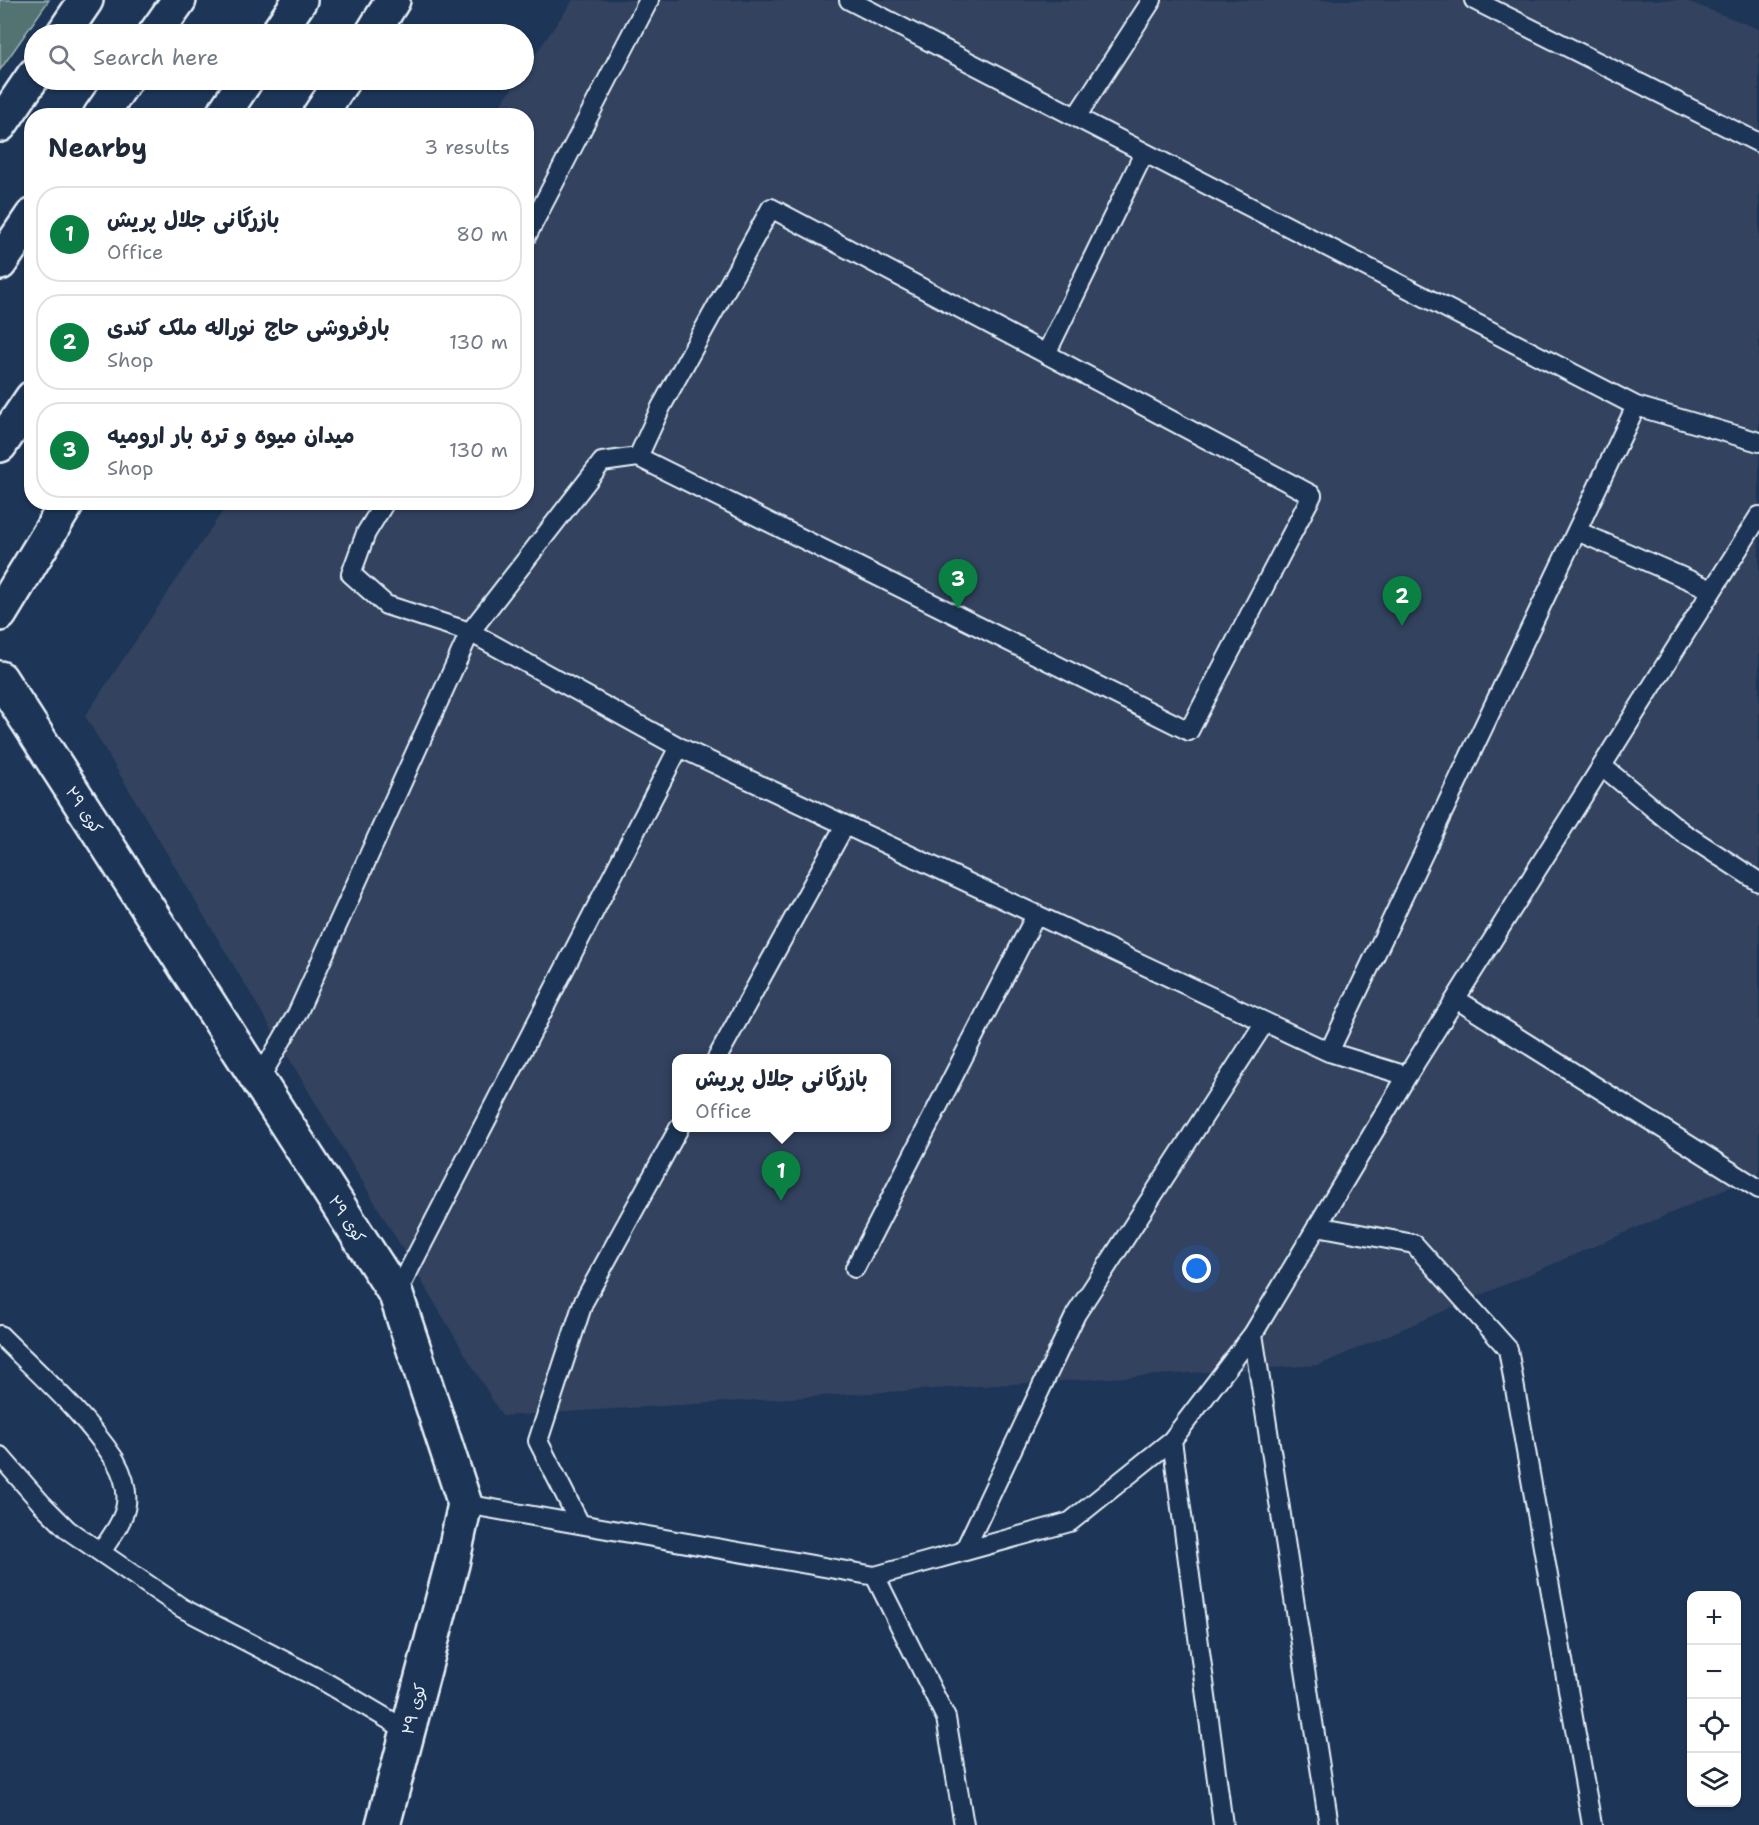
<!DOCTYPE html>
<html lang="en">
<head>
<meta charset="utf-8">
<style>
  :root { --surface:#fff; --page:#f6f6f7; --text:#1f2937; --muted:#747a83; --line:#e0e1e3; --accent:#0b8043 }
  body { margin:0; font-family:"Shantell Sans","Playpen Sans Arabic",sans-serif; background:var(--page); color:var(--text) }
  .controls { position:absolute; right:18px; bottom:18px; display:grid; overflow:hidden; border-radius:12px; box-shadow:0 2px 4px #0004 }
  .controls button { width:54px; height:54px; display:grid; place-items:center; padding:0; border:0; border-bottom:2px solid var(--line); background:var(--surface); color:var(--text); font:30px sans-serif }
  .you { position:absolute; left:1197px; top:1269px; width:21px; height:21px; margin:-15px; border:4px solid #fff; border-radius:50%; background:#1a73e8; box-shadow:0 0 0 9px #1a73e833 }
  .badge { display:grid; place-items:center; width:39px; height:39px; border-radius:50%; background:var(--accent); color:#fff; font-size:20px; font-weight:700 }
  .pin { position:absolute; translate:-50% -50px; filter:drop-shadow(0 2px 3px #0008) }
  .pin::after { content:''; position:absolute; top:32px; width:21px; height:18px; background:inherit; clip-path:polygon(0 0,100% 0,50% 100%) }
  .popup { position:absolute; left:672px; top:1054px; width:219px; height:78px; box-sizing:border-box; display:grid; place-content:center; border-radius:12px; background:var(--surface); filter:drop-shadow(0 2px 4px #0005); font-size:20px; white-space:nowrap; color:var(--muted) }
  .popup b { font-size:22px; color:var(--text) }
  .popup::after { content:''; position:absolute; left:50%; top:100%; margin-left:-12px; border:12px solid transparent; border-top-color:var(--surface) }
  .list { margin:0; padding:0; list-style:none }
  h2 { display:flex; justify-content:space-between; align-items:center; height:78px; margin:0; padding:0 24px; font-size:26px }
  h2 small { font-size:20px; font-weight:400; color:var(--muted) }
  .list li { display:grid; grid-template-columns:39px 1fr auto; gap:18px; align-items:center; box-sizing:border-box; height:96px; margin:0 12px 12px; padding:0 12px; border:2px solid var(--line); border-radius:24px }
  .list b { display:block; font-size:22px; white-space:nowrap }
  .list p { margin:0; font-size:20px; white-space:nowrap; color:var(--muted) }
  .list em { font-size:20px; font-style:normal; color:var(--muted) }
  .icon { flex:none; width:33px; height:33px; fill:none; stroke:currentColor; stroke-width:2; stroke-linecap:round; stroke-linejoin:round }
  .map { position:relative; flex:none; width:1759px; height:1825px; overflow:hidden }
  .search { position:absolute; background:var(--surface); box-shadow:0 2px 4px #0004; left:24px; top:24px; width:510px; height:66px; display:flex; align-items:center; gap:15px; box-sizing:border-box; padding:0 21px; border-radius:33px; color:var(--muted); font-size:22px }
  .panel { position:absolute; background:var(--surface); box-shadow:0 2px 4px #0004; left:24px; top:108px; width:510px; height:402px; border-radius:24px }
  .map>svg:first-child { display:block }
  .built { fill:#32435e; fill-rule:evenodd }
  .green { fill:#527272; stroke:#9db2b5; stroke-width:1.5 }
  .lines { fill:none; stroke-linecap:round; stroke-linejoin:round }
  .lane-casing { stroke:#e8f1f8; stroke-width:22 }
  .street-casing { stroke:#e8f1f8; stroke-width:38 }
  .secondary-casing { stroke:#e8f1f8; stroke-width:38 }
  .highway-casing { stroke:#e8f1f8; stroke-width:38 }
  .lane { stroke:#1d3557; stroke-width:18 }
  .street { stroke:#1d3557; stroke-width:33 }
  .secondary { stroke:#1d3557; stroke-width:33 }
  .highway { stroke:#1d3557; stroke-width:33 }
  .labels { text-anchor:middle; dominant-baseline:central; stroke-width:4.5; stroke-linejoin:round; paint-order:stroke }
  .street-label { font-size:16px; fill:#e8f1f8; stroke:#1d3557 }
</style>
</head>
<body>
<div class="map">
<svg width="1759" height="1825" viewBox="0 0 1759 1825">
  <rect width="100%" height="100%" fill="#1d3557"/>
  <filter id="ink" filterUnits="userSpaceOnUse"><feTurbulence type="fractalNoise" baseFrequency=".0167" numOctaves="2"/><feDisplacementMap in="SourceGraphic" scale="12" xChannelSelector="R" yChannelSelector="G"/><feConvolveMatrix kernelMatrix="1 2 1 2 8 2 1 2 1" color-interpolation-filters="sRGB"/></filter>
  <g filter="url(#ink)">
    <path class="built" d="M573,0h1111l75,29v1146l-440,190 -817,51 -417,-700 143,-213 298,-1v-386l-33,-1 25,-35h6v-9zM676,1058h210v70h-210z"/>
    <path class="green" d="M0,0h49l-49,70z"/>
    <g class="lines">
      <defs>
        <path id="lane" d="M1474,0l285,143
          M1076,117l76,-117
          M526,237l123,-237
          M1046,354l98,-201
          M1636,406l123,36
          M385,502l-19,31 -15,41 35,31 84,27 209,115 650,305 307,-646 -787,-406
          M1577,531l135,59
          M1602,766l80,66 77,50
          M1456,999l303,190
          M1329,1052l78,24 352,-560
          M717,1058l128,-233
          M258,1081l39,-67 173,-382 132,-170 36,-5 551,274 123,-236 -541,-287 -110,199 -23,50
          M1317,1226l97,18 94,105 84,476
          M855,1268l181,-353
          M396,1295l283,-548
          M1253,1334l76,491
          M0,1335c39,39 84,78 115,125 7,12 13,29 11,44 -2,17 -16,34 -25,48
          M1172,1440l51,385
          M0,1456l41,47 27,27 114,78 145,75 81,48
          M465,1504l410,72 195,-54 102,-82 81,-106 154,-258
          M580,1524l-42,-83 45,-138 96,-175
          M964,1551l112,-237 189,-292
          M875,1576l71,142 18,107"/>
        <path id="street" d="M0,678l396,617 69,209 -13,60 -69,261"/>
        <path id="secondary" d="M63,34l23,-34
          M372,34l21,-34
          M319,116l24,-36
          M0,125l34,-50
          M0,614l68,-112"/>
        <path id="highway" d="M155,34l24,-34
          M277,34l23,-34
          M100,116l25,-36
          M222,116l24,-36
          M0,263l32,-47
          M0,445l32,-47"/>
      </defs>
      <use href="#lane" class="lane-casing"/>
      <use href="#street" class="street-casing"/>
      <use href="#secondary" class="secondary-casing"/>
      <use href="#highway" class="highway-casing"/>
      <use href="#lane" class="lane"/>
      <use href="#street" class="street"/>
      <use href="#secondary" class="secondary"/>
      <use href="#highway" class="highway"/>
    </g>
  </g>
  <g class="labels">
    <g class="street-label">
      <text transform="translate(84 810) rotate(57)">کوی ۲۹</text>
      <text transform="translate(347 1219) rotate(57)">کوی ۲۹</text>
      <text transform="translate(414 1709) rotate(-75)">کوی ۲۹</text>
    </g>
  </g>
</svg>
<div class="controls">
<button>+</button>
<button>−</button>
<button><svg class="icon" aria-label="locate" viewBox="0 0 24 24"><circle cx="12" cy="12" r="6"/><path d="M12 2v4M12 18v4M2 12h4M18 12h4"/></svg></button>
<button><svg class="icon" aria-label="layers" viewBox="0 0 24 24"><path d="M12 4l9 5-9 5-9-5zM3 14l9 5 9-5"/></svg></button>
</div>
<div class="you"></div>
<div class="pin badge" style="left:781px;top:1201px">1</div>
<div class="popup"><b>بازرگانی جلال پریش</b>Office</div>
<div class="pin badge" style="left:1402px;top:626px">2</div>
<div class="pin badge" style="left:958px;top:609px">3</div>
<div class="search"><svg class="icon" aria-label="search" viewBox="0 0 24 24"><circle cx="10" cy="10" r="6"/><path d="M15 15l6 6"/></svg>Search here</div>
<section class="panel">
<h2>Nearby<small>3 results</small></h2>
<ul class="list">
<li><span class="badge">1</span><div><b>بازرگانی جلال پریش</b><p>Office</p></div><em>80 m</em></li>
<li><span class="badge">2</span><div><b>بارفروشی حاج نوراله ملک کندی</b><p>Shop</p></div><em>130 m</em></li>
<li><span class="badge">3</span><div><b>میدان میوه و تره بار ارومیه</b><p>Shop</p></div><em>130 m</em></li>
</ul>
</section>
</div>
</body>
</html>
